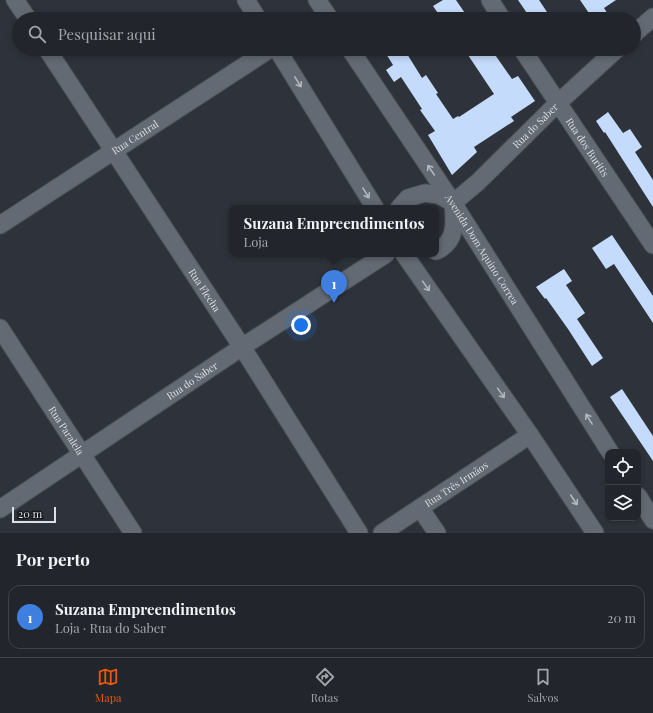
<!DOCTYPE html>
<html lang="pt">
<head>
<meta charset="utf-8">
<style>
  :root { --surface:#22262c; --page:#2a2e34; --text:#f1f3f6; --muted:#a2a5a9; --line:#3f4348; --accent:#ea580c }
  body { margin:0; font-family:"Playfair Display",serif; background:var(--page); color:var(--text) }
  .controls { position:absolute; right:12px; bottom:12px; display:grid; overflow:hidden; border-radius:8px; box-shadow:0 2px 6px #0003 }
  .controls button { width:36px; height:36px; display:grid; place-items:center; padding:0; border:0; border-bottom:1px solid var(--line); background:var(--surface); color:var(--text); font:20px sans-serif }
  .scale { position:absolute; left:12px; bottom:10px; width:44px; box-sizing:border-box; padding-left:4px; border:2px solid #dcdfe5; border-top:0; font-size:11px; line-height:14px; white-space:nowrap; color:#dcdfe5; -webkit-text-stroke:3px #181b1e; paint-order:stroke }
  .you { position:absolute; left:301px; top:325px; width:14px; height:14px; margin:-10px; border:3px solid #fff; border-radius:50%; background:#1a73e8; box-shadow:0 0 0 6px #1a73e833 }
  .badge { display:grid; place-items:center; width:26px; height:26px; border-radius:50%; background:var(--accent); color:#fff; font-size:13px; font-weight:700 }
  .pin { position:absolute; translate:-50% -33px; filter:drop-shadow(0 1px 2px #0008) }
  .pin::after { content:''; position:absolute; top:21px; width:14px; height:12px; background:inherit; clip-path:polygon(0 0,100% 0,50% 100%) }
  .popup { position:absolute; left:229px; top:205px; width:210px; height:52px; box-sizing:border-box; display:grid; place-content:center; border-radius:8px; background:var(--surface); filter:drop-shadow(0 1px 3px #0005); font-size:13px; white-space:nowrap; color:var(--muted) }
  .popup b { font-size:15px; color:var(--text) }
  .popup::after { content:''; position:absolute; left:50%; top:100%; margin-left:-8px; border:8px solid transparent; border-top-color:var(--surface) }
  .list { margin:0; padding:0; list-style:none }
  h2 { display:flex; justify-content:space-between; align-items:center; height:52px; margin:0; padding:0 16px; font-size:17px }
  h2 small { font-size:13px; font-weight:400; color:var(--muted) }
  .list li { display:grid; grid-template-columns:26px 1fr auto; gap:12px; align-items:center; box-sizing:border-box; height:64px; margin:0 8px 8px; padding:0 8px; border:1px solid var(--line); border-radius:12px }
  .list b { display:block; font-size:15px; white-space:nowrap }
  .list p { margin:0; font-size:13px; white-space:nowrap; color:var(--muted) }
  .list em { font-size:13px; font-style:normal; color:var(--muted) }
  .icon { flex:none; width:22px; height:22px; fill:none; stroke:currentColor; stroke-width:2; stroke-linecap:round; stroke-linejoin:round }
  .map { position:relative; flex:none; width:653px; height:533px; overflow:hidden }
  .search { position:absolute; background:var(--surface); box-shadow:0 2px 6px #0003; left:12px; right:12px; top:12px; height:44px; display:flex; align-items:center; gap:10px; box-sizing:border-box; padding:0 14px; border-radius:22px; color:var(--muted); font-size:15px }
  .sheet { height:124px; background:var(--surface) }
  nav { display:flex; justify-content:space-around; align-items:center; box-sizing:border-box; height:56px; border-top:1px solid var(--line); background:var(--surface); font-size:11px; color:var(--muted) }
  nav a { display:grid; justify-items:center; gap:2px }
  nav .on { color:var(--accent) }
  .map>svg:first-child { display:block }
  .building { fill:#c5dbfb }
  .lines { fill:none; stroke-linecap:round; stroke-linejoin:round }
  .minor-casing { stroke:#4d5259; stroke-width:19 }
  .minor { stroke:#646a73; stroke-width:17 }
  .oneway { stroke:#b2b6bd }
  .labels { text-anchor:middle; dominant-baseline:central; stroke-width:4; stroke-linejoin:round; paint-order:stroke }
  .street-label { font-size:10px; fill:#dcdfe5; stroke:#181b1e }
</style>
</head>
<body>
<div class="map">
<svg width="653" height="533" viewBox="0 0 653 533">
  <rect width="100%" height="100%" fill="#2e333b"/>
  <path class="building" d="M443,0h13l13,19h-27l-9,-13z
    M518,0h21l10,15 -6,4h-12z
    M580,0h36l-12,8 7,11h-18z
    M383,49h21l18,29 4,-3 12,18 -2,1 17,25 5,-3 1,1 35,-23 -30,-45h27l21,30 6,-3 17,25 -24,16 3,4 -40,26 3,5 -25,23 -24,-40 7,-4 -15,-21 2,-1 -21,-32 -7,5 -8,-12 7,-5z
    M608,112l15,21 7,-4 12,18 -7,5 18,28v27l-48,-75 -1,1 -8,-12z
    M612,235l41,61v27l-39,-59 -8,5 -14,-21z
    M564,269l8,12 -6,4 19,28 -8,6 26,39 -11,8 -24,-37 -22,-31 -1,1 -9,-12z
    M622,389l31,47v25l-43,-64z"/>
  <g class="lines">
    <defs>
      <g id="minor">
        <path d="M15,0l13,19"/>
        <path d="M246,0l12,19"/>
        <path d="M317,0l13,19"/>
        <path d="M490,0l12,19"/>
        <path d="M634,34l19,-17"/>
        <path id="s1" d="M47,49l195,298 117,186"/>
        <path d="M277,49l98,159"/>
        <path id="s2" d="M350,49l103,154 157,249"/>
        <path id="s3" d="M522,49l131,196"/>
        <path id="s4" d="M453,203l25,-21 80,-79 59,-54"/>
        <path d="M399,208l9,-10 17,-5 14,2 14,8"/>
        <path id="s5" d="M0,225l270,-176"/>
        <path d="M436,251c21,-9 19,-29 17,-48"/>
        <path d="M404,254l126,181 65,98"/>
        <path id="s6" d="M0,328l133,205"/>
        <path d="M638,496l15,24"/>
        <path d="M420,508l17,25"/>
        <path id="s7" d="M0,509l242,-162 144,-93"/>
        <path id="s8" d="M382,533l148,-98"/>
      </g>
    </defs>
    <use href="#minor" class="minor-casing"/>
    <use href="#minor" class="minor"/>
  </g>
  <defs><path id="oneway-shaft" d="M-6 0H5M1.5-3L5.5 0L1.5 3" fill="none" stroke-width="1.6" stroke-linecap="round" stroke-linejoin="round"/></defs>
  <g class="oneway">
    <use href="#oneway-shaft" transform="translate(298 82) rotate(58)"/>
    <use href="#oneway-shaft" transform="translate(431 170) rotate(-124)"/>
    <use href="#oneway-shaft" transform="translate(366 193) rotate(58)"/>
    <use href="#oneway-shaft" transform="translate(426 286) rotate(55)"/>
    <use href="#oneway-shaft" transform="translate(501 393) rotate(55)"/>
    <use href="#oneway-shaft" transform="translate(589 419) rotate(-122)"/>
    <use href="#oneway-shaft" transform="translate(574 500) rotate(57)"/>
  </g>
  <g class="labels">
    <g class="street-label">
      <text stroke="none"><textPath href="#s4" startOffset="113">Rua do Saber</textPath></text>
      <text stroke="none"><textPath href="#s5" startOffset="161">Rua Central</textPath></text>
      <text stroke="none"><textPath href="#s3" startOffset="118">Rua dos Buritis</textPath></text>
      <text stroke="none"><textPath href="#s2" startOffset="240">Avenida Dom Aquino Correa</textPath></text>
      <text stroke="none"><textPath href="#s1" startOffset="288">Rua Flecha</textPath></text>
      <text stroke="none"><textPath href="#s7" startOffset="231">Rua do Saber</textPath></text>
      <text stroke="none"><textPath href="#s6" startOffset="122">Rua Paralela</textPath></text>
      <text stroke="none"><textPath href="#s8" startOffset="89">Rua Três Irmãos</textPath></text>
    </g>
  </g>
</svg>
<div class="controls">
<button><svg class="icon" aria-label="locate" viewBox="0 0 24 24"><circle cx="12" cy="12" r="6"/><path d="M12 2v4M12 18v4M2 12h4M18 12h4"/></svg></button>
<button><svg class="icon" aria-label="layers" viewBox="0 0 24 24"><path d="M12 4l9 5-9 5-9-5zM3 14l9 5 9-5"/></svg></button>
</div>
<div class="scale">20 m</div>
<div class="you"></div>
<div class="pin badge" style="left:334px;top:303px;background:#3f7fe0">1</div>
<div class="popup"><b>Suzana Empreendimentos</b>Loja</div>
<div class="search"><svg class="icon" aria-label="search" viewBox="0 0 24 24"><circle cx="10" cy="10" r="6"/><path d="M15 15l6 6"/></svg>Pesquisar aqui</div>
</div>
<section class="sheet">
<h2>Por perto<small></small></h2>
<ul class="list">
<li><span class="badge" style="background:#3f7fe0">1</span><div><b>Suzana Empreendimentos</b><p>Loja · Rua do Saber</p></div><em>20 m</em></li>
</ul>
</section>
<nav>
<a class="on"><svg class="icon" aria-label="map" viewBox="0 0 24 24"><path d="M3 6l6-2 6 2 6-2v14l-6 2-6-2-6 2zM9 4v14M15 6v14"/></svg>Mapa</a>
<a><svg class="icon" aria-label="directions" viewBox="0 0 24 24"><path d="M12 3l9 9-9 9-9-9zM9 14v-3h6M13 9l2 2-2 2"/></svg>Rotas</a>
<a><svg class="icon" aria-label="saved" viewBox="0 0 24 24"><path d="M7 4h10v16l-5-4-5 4z"/></svg>Salvos</a>
</nav>
</body>
</html>
